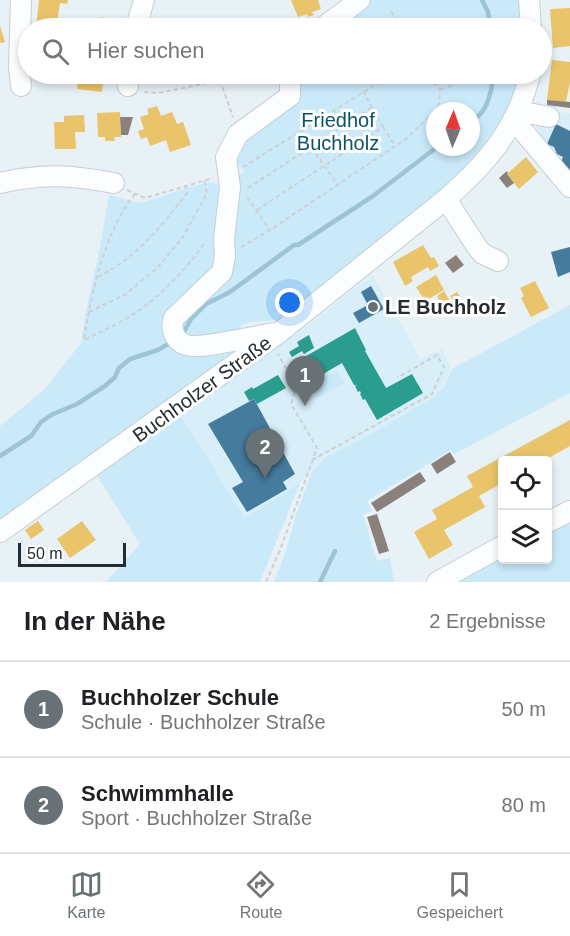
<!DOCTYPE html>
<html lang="de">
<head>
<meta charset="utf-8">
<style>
  :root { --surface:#fff; --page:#f6f6f6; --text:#202124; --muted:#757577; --line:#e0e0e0; --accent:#687276 }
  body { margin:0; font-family:Arial,sans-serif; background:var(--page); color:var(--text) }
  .controls { position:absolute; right:18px; bottom:18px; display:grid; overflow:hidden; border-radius:6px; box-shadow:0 3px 9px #0003 }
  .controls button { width:54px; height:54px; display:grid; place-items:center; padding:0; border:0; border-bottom:2px solid var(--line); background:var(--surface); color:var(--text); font:30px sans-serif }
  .compass { position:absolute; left:426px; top:102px; width:54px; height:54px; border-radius:50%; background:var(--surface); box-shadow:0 3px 9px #0003; rotate:2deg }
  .scale { position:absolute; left:18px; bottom:15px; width:108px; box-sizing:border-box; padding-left:6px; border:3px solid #242d31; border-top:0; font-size:16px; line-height:21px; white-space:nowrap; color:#242d31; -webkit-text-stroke:4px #fff; paint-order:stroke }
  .you { position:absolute; left:290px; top:303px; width:21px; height:21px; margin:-15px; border:4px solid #fff; border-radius:50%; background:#1a73e8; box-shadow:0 0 0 9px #1a73e833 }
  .badge { display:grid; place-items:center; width:39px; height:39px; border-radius:50%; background:var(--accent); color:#fff; font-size:20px; font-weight:700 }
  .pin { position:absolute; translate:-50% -50px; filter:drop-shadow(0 2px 3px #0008) }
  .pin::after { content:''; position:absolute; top:32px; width:21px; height:18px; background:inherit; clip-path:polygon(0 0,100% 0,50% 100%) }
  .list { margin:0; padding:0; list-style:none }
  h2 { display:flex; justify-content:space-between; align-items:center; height:78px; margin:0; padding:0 24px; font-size:26px }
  h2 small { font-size:20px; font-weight:400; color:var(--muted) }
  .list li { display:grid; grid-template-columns:39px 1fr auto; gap:18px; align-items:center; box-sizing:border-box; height:96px; padding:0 24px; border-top:2px solid var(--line) }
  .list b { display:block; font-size:22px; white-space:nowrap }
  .list p { margin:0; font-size:20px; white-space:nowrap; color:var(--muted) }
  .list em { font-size:20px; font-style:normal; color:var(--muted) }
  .icon { flex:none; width:33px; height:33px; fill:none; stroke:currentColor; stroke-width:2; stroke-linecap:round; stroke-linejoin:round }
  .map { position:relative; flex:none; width:570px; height:582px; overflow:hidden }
  .search { position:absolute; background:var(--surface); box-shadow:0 3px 9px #0003; left:18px; right:18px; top:18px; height:66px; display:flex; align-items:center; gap:15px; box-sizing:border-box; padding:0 21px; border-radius:33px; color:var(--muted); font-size:22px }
  .sheet { height:270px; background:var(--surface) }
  nav { display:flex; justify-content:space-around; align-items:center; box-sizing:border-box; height:84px; border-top:2px solid var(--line); background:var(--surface); font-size:16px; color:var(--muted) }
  nav a { display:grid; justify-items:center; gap:3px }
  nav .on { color:var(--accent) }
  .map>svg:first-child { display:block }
  .built { fill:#d8eef8 }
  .green { fill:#caeafa; fill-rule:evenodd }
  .homes { fill:#e9c46a }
  .schools { fill:#2a9d8f }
  .public { fill:#457b9d }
  .industry { fill:#8a817c }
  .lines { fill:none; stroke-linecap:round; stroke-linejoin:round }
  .stream { stroke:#9dc4d6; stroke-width:4.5 }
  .minor-casing { stroke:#c6cfd3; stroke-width:22 }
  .path { stroke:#cdd1d2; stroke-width:2; stroke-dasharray:4.5 3; stroke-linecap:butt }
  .minor { stroke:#fbfdfe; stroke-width:20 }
  .poi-dot { fill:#687276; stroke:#fff; stroke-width:2 }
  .labels { text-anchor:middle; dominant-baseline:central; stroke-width:6; stroke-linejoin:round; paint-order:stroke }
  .park-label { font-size:20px; fill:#0b516a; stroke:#fff }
  .poi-label { font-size:20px; font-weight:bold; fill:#242d31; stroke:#fff; text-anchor:start }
  .street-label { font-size:20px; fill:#242d31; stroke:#fff }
</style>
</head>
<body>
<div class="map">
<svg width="570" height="582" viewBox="0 0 570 582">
  <rect width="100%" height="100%" fill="#e7f1f6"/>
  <path class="built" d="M546,112l24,1v67l-37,-42z
    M372,274l49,85 21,-10 9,19 -8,18 -10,12 -71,41 -38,17 -24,27 -55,35 -66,-105 133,-91z"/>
  <path class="green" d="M366,0h155l1,28h-48l-8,-2 5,2h-141z
    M291,74h229l-11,39 -19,30 -26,28 -184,149 -29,2 -11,3 11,18 -251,180v-97l45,-37 36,-46 4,-27 15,-68 9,-53 32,8 52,-17 17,-4 17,4 7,-8 10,-6 -10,-14 3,-18 53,-43zM435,111h36v36h-36z
    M570,305v88l-116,61 -3,-4 -84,51 5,10 -9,4 14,46 13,-3 4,24h-120l11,-28 11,-39 16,-44 13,-14 37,-18 71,-41 11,-11 8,-18z
    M337,370l7,13 -27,15 -7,-13z
    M179,413l66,105 55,-35 -40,99h-154l34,-38 -44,-70z
    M568,519l2,7v56h-123l55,-30v8h46v-30z"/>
  <path class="homes" d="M39,0h29l-1,4 -7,-1 -4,25h-20z
    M291,0h27l3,9 -9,3 2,3 -6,2 -1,-3 -9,3z
    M570,8v38l-17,2 -3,-39z
    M101,17l19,6 -2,5h-20z
    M0,26l5,16 -5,1z
    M552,60l18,2v20l-4,20 -19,-2z
    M79,74h25l-2,18 -25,-3z
    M180,74h25l-23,7z
    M157,106l4,10 11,-4 5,12 6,-2 8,23 -21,7 -4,-12 -16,6 -3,-9 -6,2 -3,-8 6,-2 -4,-12 9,-3 -2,-5z
    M120,112l1,25h-7l1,4h-10v-4h-7l-1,-24z
    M84,115l1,17h-10l1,17h-21l-1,-27h10v-6z
    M526,157l12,15 -19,17 -12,-15z
    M423,245l8,13 3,-1 5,9 -9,5 -2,-4 -17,10 2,4 -8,5 -12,-24z
    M436,275l8,15 -19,11 -9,-14z
    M535,281l14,27 -18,9 -10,-19 3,-2 -4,-8z
    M444,291l6,10 -8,4 -5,-9z
    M457,292l4,6 -7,4 -4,-6z
    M570,420v26l-25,14h-43v23l-23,13 6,11 -41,23 9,15 -24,14 -15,-27 23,-13 -5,-9 41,-23 -6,-11z
    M38,521l6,9 -13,9 -6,-9z
    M82,521l14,19 -26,18 -13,-19z"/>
  <path class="schools" d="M355,328l11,22 -1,1 21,37 26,-14 11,19 -46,27 -12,-21 -2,1 -3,-6 1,-1 -1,-2 -2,1 -3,-6 2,-1h-3l-12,-22 -36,21 -12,-21z
    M309,335l5,13 -10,6 -2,-3 -10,6 -3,-5 10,-6 -2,-4z
    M278,375l8,13 -29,16 -3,-5 -5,2 -5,-9 8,-5 1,2z"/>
  <path class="public" d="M218,74h14l-12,5z
    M233,74h23l-21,7z
    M556,124l14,7v45l-11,-10 4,-9 -6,-3 -3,-7 -7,-3z
    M570,247v25l-12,5 -7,-25z
    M371,286l13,23 -25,14 -6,-10 15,-8 -7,-13z
    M254,399l41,75 -12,8 4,7 -40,23 -15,-24 11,-6 -35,-58z"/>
  <path class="industry" d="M39,74h15v4l-15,-2z
    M547,100l23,2v6l-23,-3z
    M120,117h13l-5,18h-7z
    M507,171l1,2 -1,1 7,9 -7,5 -8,-10z
    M456,255l8,10 -11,8 -8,-10z
    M450,452l6,10 -19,12 -6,-10z
    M420,472l6,9 -49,31 -6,-9z
    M377,514l12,37 -10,3 -12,-37z"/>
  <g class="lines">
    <path class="stream" d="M482,0l6,12 3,16
      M471,121c17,-8 21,-30 22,-47
      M182,335l9,-16 15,-15 24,-12 64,-47h4l75,-49 64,-49
      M0,456l31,-20 10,-14 10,-7 26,-11 28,-18 10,-9 4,-9 11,-9 28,-9 12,-7
      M320,582l15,-31"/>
    <defs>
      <path id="minor" d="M529,0l2,28
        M136,28l8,-28
        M322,28l38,-28
        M126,74l2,12
        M21,86l-2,-19 2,-67
        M518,111l31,6
        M513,119l57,68
        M0,183c43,-10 71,-8 114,0
        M446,199l31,48 6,7 15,7
        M276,333c-20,2 -74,17 -90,12 -12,-4 -16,-17 -12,-27l48,-46 3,-16 -1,-17 6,-52 -4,-30 12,-23 52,-38v-22
        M548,522l22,-11
        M0,532l280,-200 166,-133c41,-36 71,-70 84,-125
        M437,582l65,-36"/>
    </defs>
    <use href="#minor" class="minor-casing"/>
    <path class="path" d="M391,11l11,17
      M421,74l19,15 -1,15 -4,7
      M440,89c10,-1 17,-6 18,-15
      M144,92l14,1 55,-11 8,1 12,34
      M383,127l12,19
      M311,147l27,38
      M243,167l150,-93
      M248,188l123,-80
      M127,190l18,8 68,-20
      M135,194c-30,36 -44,100 -51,146 13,-7 26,-12 38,-19 32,-17 64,-51 84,-80
      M247,197l22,32
      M257,210l126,-83 -20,-36
      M241,247l29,-17 136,-91 29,-28
      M98,277c38,-19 63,-50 89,-84l-2,-8
      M89,312l37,-18 32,-27 25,-30 24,-44 -3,-14
      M312,460l120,-66 12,-27 -7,-12 -40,23
      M266,582l14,-32 37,-102 -26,-44 5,-17 -18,-33"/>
    <use href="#minor" class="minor"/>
  </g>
  <circle class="poi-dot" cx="373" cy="307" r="6"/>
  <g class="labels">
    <g class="park-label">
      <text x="338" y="120">Friedhof<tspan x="338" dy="23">Buchholz</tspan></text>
    </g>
    <g class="poi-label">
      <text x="385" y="307">LE Buchholz</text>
    </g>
    <g class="street-label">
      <text transform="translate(202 389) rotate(-36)">Buchholzer Straße</text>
    </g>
  </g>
</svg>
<div class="controls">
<button><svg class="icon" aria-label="locate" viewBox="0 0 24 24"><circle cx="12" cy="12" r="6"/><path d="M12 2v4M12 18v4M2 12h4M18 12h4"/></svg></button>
<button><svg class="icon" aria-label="layers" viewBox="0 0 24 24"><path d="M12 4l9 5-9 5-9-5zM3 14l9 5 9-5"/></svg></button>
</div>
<svg class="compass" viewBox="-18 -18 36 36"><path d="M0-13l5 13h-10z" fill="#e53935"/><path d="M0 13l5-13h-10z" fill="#757577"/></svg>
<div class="scale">50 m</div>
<div class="you"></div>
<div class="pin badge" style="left:305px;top:406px">1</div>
<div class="pin badge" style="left:265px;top:478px">2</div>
<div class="search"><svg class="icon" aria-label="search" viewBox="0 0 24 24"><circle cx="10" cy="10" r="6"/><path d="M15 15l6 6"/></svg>Hier suchen</div>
</div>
<section class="sheet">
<h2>In der Nähe<small>2 Ergebnisse</small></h2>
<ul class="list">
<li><span class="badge">1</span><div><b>Buchholzer Schule</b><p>Schule · Buchholzer Straße</p></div><em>50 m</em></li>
<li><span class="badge">2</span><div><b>Schwimmhalle</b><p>Sport · Buchholzer Straße</p></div><em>80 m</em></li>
</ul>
</section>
<nav>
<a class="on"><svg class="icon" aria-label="map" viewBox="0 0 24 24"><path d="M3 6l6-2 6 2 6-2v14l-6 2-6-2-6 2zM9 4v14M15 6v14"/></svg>Karte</a>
<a><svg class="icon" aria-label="directions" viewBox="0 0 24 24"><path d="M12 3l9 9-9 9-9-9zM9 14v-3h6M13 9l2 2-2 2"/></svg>Route</a>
<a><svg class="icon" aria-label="saved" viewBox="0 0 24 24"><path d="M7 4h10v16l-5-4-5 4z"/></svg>Gespeichert</a>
</nav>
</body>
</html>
